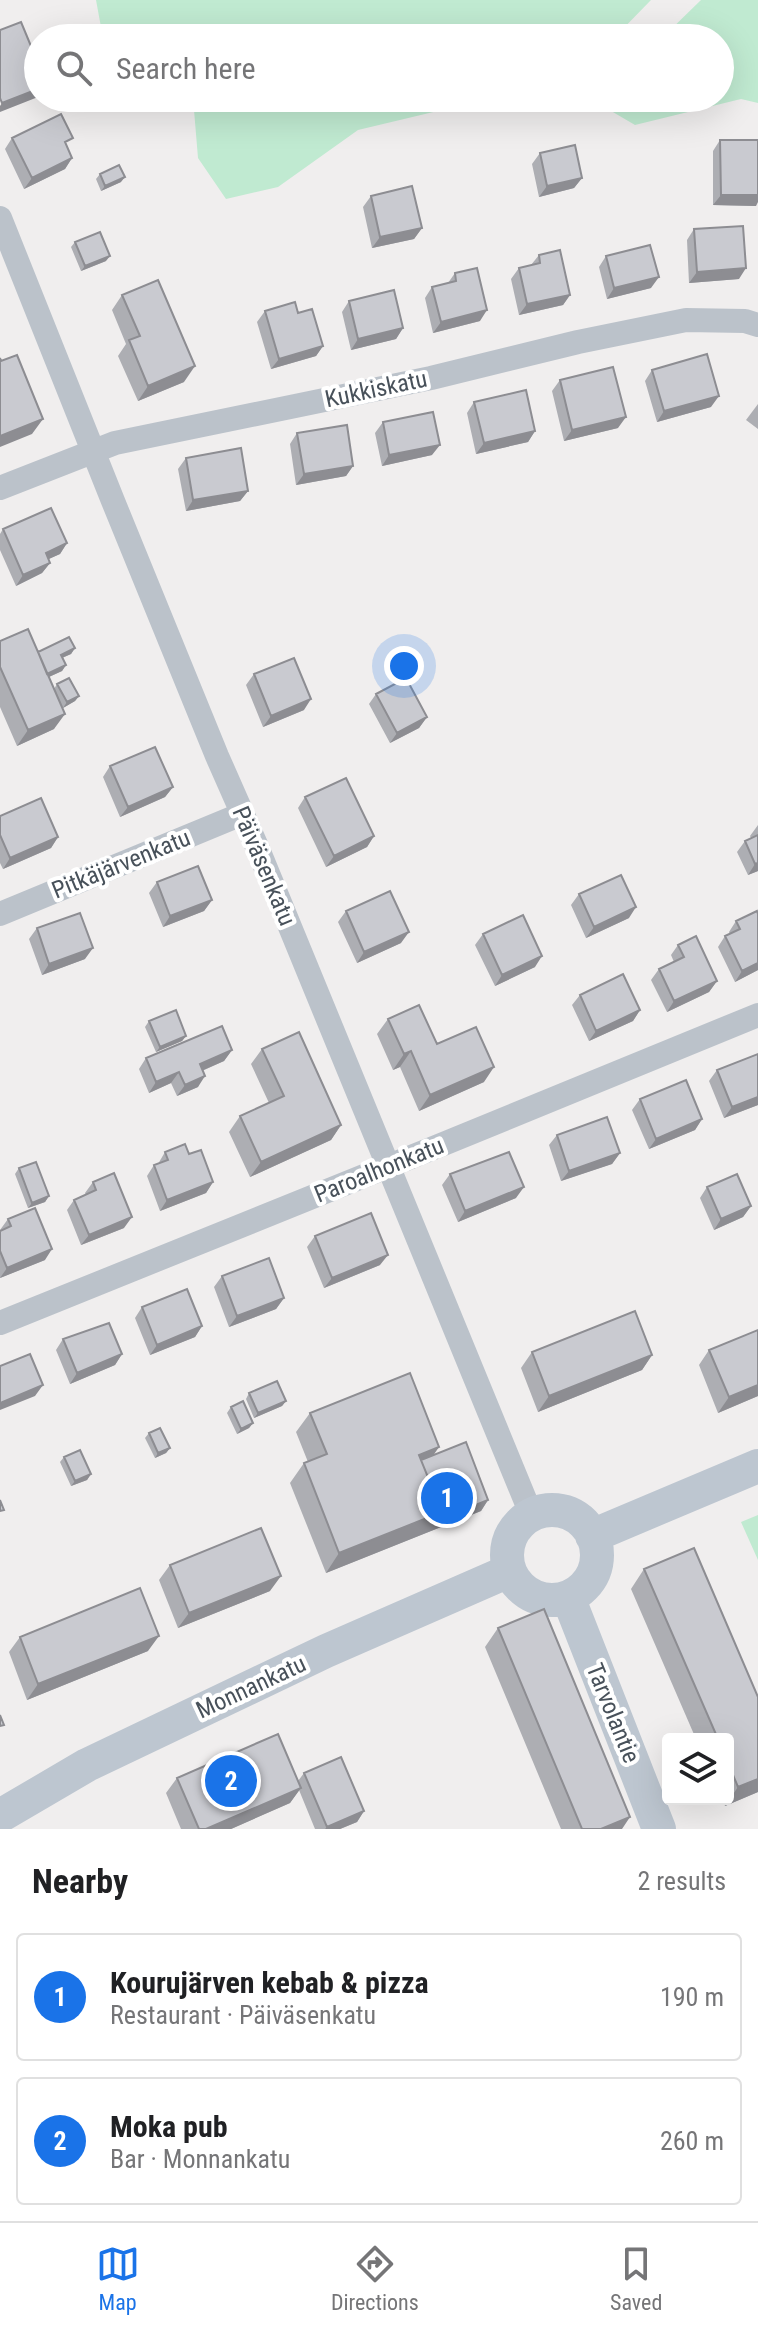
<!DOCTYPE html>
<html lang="en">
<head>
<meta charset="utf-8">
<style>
  :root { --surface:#fff; --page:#f2f2f2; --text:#202124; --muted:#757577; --line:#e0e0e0; --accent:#1a73e8 }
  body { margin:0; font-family:"Roboto Condensed",sans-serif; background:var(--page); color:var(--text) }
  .controls { position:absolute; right:24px; bottom:24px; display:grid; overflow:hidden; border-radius:8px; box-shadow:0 8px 32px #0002 }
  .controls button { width:72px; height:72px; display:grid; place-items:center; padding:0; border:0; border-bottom:2px solid var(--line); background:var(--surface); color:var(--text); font:40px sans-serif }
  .you { position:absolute; left:404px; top:666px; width:28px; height:28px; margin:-20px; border:6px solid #fff; border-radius:50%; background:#1a73e8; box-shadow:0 0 0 12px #1a73e833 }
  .badge { display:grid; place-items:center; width:52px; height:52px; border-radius:50%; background:var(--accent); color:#fff; font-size:26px; font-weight:700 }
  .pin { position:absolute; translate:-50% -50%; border:4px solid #fff; box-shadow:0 2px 8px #0006 }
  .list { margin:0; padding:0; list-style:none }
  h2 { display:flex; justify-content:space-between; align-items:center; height:104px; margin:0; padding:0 32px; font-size:34px }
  h2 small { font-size:26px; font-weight:400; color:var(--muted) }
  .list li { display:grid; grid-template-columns:52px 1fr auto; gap:24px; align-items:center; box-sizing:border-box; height:128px; margin:0 16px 16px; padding:0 16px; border:2px solid var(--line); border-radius:8px }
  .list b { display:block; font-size:30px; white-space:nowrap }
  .list p { margin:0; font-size:26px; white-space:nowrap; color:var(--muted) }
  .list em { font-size:26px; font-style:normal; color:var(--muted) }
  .icon { flex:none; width:44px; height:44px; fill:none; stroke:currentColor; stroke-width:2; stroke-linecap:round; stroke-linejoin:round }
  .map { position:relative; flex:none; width:758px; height:1829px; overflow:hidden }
  .search { position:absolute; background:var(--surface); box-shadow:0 8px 32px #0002; left:24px; right:24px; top:24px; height:88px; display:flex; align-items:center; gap:20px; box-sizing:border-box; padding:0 28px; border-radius:44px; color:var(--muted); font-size:30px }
  .sheet { height:392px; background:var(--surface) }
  nav { display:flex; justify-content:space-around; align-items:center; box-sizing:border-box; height:112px; border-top:2px solid var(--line); background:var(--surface); font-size:22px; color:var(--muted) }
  nav a { display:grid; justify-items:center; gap:4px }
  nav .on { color:var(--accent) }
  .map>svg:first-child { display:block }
  .green { fill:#c0ead1 }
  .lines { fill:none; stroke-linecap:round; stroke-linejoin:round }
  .street { stroke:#bbc2ca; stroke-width:24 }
  .secondary { stroke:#bdc6d0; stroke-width:34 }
  .wall { fill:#adaeb3 }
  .shaded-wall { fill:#8d8d92 }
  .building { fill:#c9cad0; stroke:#8d8d92; stroke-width:2 }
  .labels { text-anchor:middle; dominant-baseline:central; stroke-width:8; stroke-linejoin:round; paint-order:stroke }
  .street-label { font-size:24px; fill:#48515a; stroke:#fff }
</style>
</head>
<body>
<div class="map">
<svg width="758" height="1829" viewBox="0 0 758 1829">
  <rect width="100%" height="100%" fill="#f0eeee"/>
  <path class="green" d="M96,0h555l-37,38h-511z
    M701,0h57v103l-17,-4 -106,26 -29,-17 7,-10h107v-60h-58z
    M193,98h299l-134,32 -80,57 -52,12 -28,-41z
    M758,1515v45l-17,-38z"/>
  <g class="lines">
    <path class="street" d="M0,218l113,283 104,255 41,93 273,665
      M0,488l115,-45 316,-65 147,-36 108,-22 59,1 13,4
      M0,914l242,-100
      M0,1323c253,-101 506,-204 758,-308"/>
    <path class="secondary" d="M507 1555a45 45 0 1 1 90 0a45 45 0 1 1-90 0Z
      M592,1536l166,-70
      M568,1597l91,232
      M0,1816l87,-51 239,-114 183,-80"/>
  </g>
  <path class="wall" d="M12,138l55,9 5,11 -7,11 -41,20 -19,-40z
    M720,140l36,66 -43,-1v-54z
    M540,153l42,25 -8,10 -35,9 -7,-33z
    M100,174l21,8 -20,9 -5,-12z
    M371,196l51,32 -8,11 -42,9 -9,-41z
    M694,229l45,50 -50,4 -2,-43z
    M75,242l31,19 -25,10 -10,-24z
    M539,255l31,40 -7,10 -44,10 -8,-36 8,-11 12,-3z
    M606,256l45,32 -44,11 -8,-32z
    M455,273l25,48 -47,12 -8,-35 7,-11 16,-4z
    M122,295l62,87 -46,19 -20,-45 8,-12 -14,-34z
    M349,301l54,27 -7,11 -45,11 -9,-38z
    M265,311l33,2 25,33 -7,10 -45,13 -14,-47z
    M652,370l59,37 -54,15 -12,-41z
    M560,380l58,48 -54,13 -12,-50z
    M474,402l61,29 -7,11 -52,12 -9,-41z
    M758,404v25l-12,-9z
    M383,422l49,33 -50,11 -7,-33z
    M297,433l56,33 -7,10 -50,9 -6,-41z
    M186,458l62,33 -8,10 -54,10 -8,-42z
    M3,529l64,14 -7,11 -12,5 2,4 -8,10 -26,13 -16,-36v-16z
    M0,641l38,11 37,-4 -4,6 -9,4 4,7 -4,6 -13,6 5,12 3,-5 22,12 -4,5 -12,7 -3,-6 -6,27 -37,17 -17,-39z
    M254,674l50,36 -41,17 -17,-42z
    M376,694l51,23 -8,11 -29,15 -21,-39z
    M110,766l63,21 -8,10 -45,20 -17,-40z
    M305,797l69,39 -7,11 -41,20 -28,-59z
    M0,816l58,21 -7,11 -48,21 -3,-6z
    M758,825v46l-10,4 -11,-23 8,-11 6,-3 -1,-2z
    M157,882l55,18 -8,11 -41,16 -14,-34z
    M579,894l50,24 -43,20 -15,-33z
    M346,911l55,32 -44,20 -19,-41z
    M736,921l22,49 -23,12 -17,-35 7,-11 5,-2 -1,-2z
    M37,928l48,31 -43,16 -13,-36z
    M483,934l52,33 -40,19 -20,-41z
    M678,945l39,36 -8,11 -42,20 -16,-32 8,-11 15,-7 -3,-7z
    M580,995l60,15 -7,11 -44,20 -17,-36z
    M388,1019l49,25 47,38 -65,29 -19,-44 -7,3 -16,-36z
    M149,1021l37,15 -4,5 -26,11 -11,-25z
    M262,1049l79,76 -10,15 -81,37 -21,-45 11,-16 29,-13 -18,-39z
    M232,1050l-8,11 -22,10 -4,16 -21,9 -6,-13 -22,10 -10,-24 7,-11z
    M717,1070l41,35 -34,13 -15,-37z
    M640,1099l62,20 -7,11 -46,19 -17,-39z
    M557,1135l63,18 -8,11 -51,17 -12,-36z
    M165,1152l48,30 -7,11 -46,18 -13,-35 7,-11 4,-1z
    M19,1168l30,28 -4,6 -17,6 -13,-34z
    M450,1174l66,24 -58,24 -16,-37z
    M93,1182l31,46 -43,17 -14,-35 7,-10 12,-5 -1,-2z
    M707,1187l44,19 -8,11 -29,13 -14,-32z
    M8,1219l37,41 -45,18v-48z
    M315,1236l65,29 -56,23 -17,-41z
    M222,1276l62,22 -8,11 -47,18 -15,-40z
    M142,1307l60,19 -7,11 -45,18 -15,-37z
    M63,1339l59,15 -7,11 -45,19 -14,-34z
    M709,1350l49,46 -40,17 -19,-48z
    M532,1352l120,3 -10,15 -104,42 -17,-44z
    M249,1393l37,8 -4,5 -28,12 -8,-19z
    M231,1407l22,16 -4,5 -12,6 -10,-21z
    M310,1413l123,42 55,45 -7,11 -155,62 -36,-90 14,-20 4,-1 -12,-30z
    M149,1433l21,15 -4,5 -11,5 -10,-20z
    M64,1457l27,17 -4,6 -16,6 -11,-24z
    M170,1565l100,26 -92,37 -19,-48z
    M644,1569l114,128v95l-33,14 -3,-7h6v-60h-32l-65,-150z
    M498,1628l124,201h-61l-76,-182z
    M20,1637l128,14 -121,49 -18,-48z
    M304,1773l60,38 -7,11 -17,7h-25l-16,-39 -9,13 -59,26h-50l-15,-36 11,-15 121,3z"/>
  <path class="shaded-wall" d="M38,89v8l-38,15v-6l2,-3z
    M72,158l-7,11 -41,20 8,-11z
    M125,177l-4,5 -20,9 4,-5z
    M582,178l-8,10 -35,9 8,-11z
    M721,195h37v7l-2,4 -43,-1z
    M422,228l-8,11 -42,9 8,-11z
    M110,256l-4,5 -25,10 4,-5z
    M746,268l-7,11 -50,4 8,-11z
    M659,277l-8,11 -44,11 7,-11z
    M570,295l-7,10 -44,10 8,-11z
    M487,310l-7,11 -47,12 8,-11z
    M403,328l-7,11 -45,11 7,-11z
    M323,346l-7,10 -45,13 8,-10z
    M195,366l-11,16 -46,19 10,-15z
    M719,396l-8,11 -54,15 7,-11z
    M626,417l-8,11 -54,13 8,-11z
    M43,419l-11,15 -32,13v-11z
    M535,431l-7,11 -52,12 8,-11z
    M440,445l-8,10 -50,11 7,-11z
    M353,466l-7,10 -50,9 8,-11z
    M248,491l-8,10 -54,10 7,-11z
    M67,543l-7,11 -22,10 8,-11z
    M50,563l-8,10 -26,13 7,-11z
    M75,648l-4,6 -14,6 4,-5z
    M66,665l-4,6 -20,9 4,-5z
    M79,696l-4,5 -12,7 4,-6z
    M311,699l-7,11 -41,17 8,-11z
    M65,714l-11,15 -37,17 11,-16z
    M427,717l-8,11 -29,15 7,-10z
    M173,787l-8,10 -45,20 8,-10z
    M374,836l-7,11 -41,20 8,-11z
    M58,837l-7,11 -48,21 7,-11z
    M758,863v8l-10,4 7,-11z
    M212,900l-8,11 -41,16 7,-11z
    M636,907l-7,11 -43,20 8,-11z
    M409,932l-8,11 -44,20 7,-11z
    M93,948l-8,11 -43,16 7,-11z
    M542,956l-7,11 -40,19 7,-11z
    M758,963v7l-23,12 7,-11z
    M717,981l-8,11 -42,20 7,-11z
    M640,1010l-7,11 -44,20 7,-10z
    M186,1036l-4,5 -26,11 4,-5z
    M232,1050l-8,11 -32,14 8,-11z
    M411,1051l-11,16 -7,3 11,-16z
    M494,1067l-10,15 -65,29 11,-16z
    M179,1072l-8,11 -22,10 7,-11z
    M205,1076l-7,11 -21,9 8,-11z
    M758,1097v8l-34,13 8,-11z
    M702,1119l-7,11 -46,19 7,-10z
    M341,1125l-10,15 -81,37 11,-15z
    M620,1153l-8,11 -51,17 8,-10z
    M213,1182l-7,11 -46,18 7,-11z
    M524,1187l-8,11 -58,24 7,-11z
    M49,1196l-4,6 -17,6 4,-5z
    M751,1206l-8,11 -29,13 7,-11z
    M132,1217l-8,11 -43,17 8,-10z
    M52,1249l-7,11 -45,18 7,-10z
    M388,1255l-8,10 -56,23 8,-10z
    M284,1298l-8,11 -47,18 8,-11z
    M202,1326l-7,11 -45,18 7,-10z
    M122,1354l-7,11 -45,19 7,-11z
    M652,1355l-10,15 -104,42 11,-16z
    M43,1385l-8,11 -35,14v-7z
    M758,1385v11l-40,17 11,-16z
    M286,1401l-4,5 -28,12 4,-5z
    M253,1423l-4,5 -12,6 4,-5z
    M439,1447l-13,19 -10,4 3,-15z
    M170,1448l-4,5 -11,5 3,-5z
    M91,1474l-4,6 -16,6 4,-5z
    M488,1500l-7,11 -155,62 13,-20 103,-41z
    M281,1576l-11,15 -92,37 11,-15z
    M159,1636l-11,15 -121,49 11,-16z
    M758,1779v13l-33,14 13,-19z
    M301,1788l-11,15 -59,26h-25z
    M364,1811l-7,11 -17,7h-15l2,-2z
    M630,1817l-8,12h-21z"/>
  <path class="building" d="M21,22l17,41v26l-36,14 -2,-5v-68z
    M61,114l12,24 -8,4 7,16 -40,20 -20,-40z
    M720,140h38v55h-37z
    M575,145l7,33 -35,8 -7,-33z
    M119,165l6,12 -20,9 -5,-12z
    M412,186l10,42 -42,9 -9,-41z
    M743,226l3,42 -49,4 -3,-43z
    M100,232l10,24 -25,10 -10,-24z
    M650,245l9,32 -45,11 -8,-32z
    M560,250l10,45 -43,9 -8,-36 21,-5 -1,-8z
    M477,268l10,42 -46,12 -9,-35 24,-6 -1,-8z
    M158,280l37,86 -47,20 -19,-46 11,-4 -18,-41z
    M394,290l9,38 -45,11 -9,-38z
    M295,302l3,11 14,-4 11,37 -44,13 -14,-48z
    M707,354l12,42 -55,15 -12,-41z
    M17,355l26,64 -43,17v-78l1,3z
    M613,367l13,50 -54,13 -12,-50z
    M526,390l9,41 -51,12 -10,-41z
    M433,412l7,33 -51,10 -6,-33z
    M347,425l6,41 -49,8 -7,-41z
    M241,448l7,43 -55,9 -7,-42z
    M51,508l16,35 -21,10 4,10 -27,12 -20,-46z
    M28,629l37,85 -37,16 -28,-63v-26z
    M69,637l6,11 -14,7 5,10 -19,9 -9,-22z
    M294,658l17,41 -40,17 -17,-42z
    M69,678l10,18 -12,6 -10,-18z
    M406,678l21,39 -30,16 -21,-39z
    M155,747l18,40 -45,20 -18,-41z
    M346,778l28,58 -40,20 -29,-59z
    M41,798l17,39 -48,21 -10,-23v-19z
    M758,835v28l-3,1 -10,-23z
    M198,866l14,34 -42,16 -13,-34z
    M621,875l15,32 -42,20 -15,-33z
    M390,891l19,41 -45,20 -18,-41z
    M757,911l1,3v49l-16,8 -17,-35 15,-7 -4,-8z
    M80,913l13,35 -44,16 -12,-36z
    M523,915l19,41 -40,19 -19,-41z
    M696,936l21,45 -43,20 -15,-32 25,-12 -6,-12z
    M623,974l17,36 -44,21 -16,-36z
    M419,1005l18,39 39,-17 18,40 -64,28 -19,-44 -7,3 -16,-35z
    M176,1010l10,26 -26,11 -11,-26z
    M222,1026l10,24 -32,14 5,12 -20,9 -6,-13 -23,10 -10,-24z
    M299,1032l42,93 -80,37 -21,-46 44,-20 -22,-47z
    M758,1054v43l-26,10 -15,-37z
    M686,1080l16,39 -46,20 -16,-40z
    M607,1117l13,36 -51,18 -12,-36z
    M185,1144l4,10 12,-4 12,32 -46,18 -13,-35 14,-5 -3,-8z
    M509,1152l15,35 -59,24 -15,-37z
    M36,1162l13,34 -17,7 -13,-35z
    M114,1173l18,44 -43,18 -15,-35 22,-10 -3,-8z
    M737,1174l14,32 -30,13 -14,-32z
    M35,1208l17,41 -45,19 -7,-17v-20l11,-5 -3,-7z
    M371,1213l17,42 -56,23 -17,-42z
    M269,1258l15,40 -47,18 -15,-40z
    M187,1289l15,37 -45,19 -15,-38z
    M635,1311l17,44 -103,41 -17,-44z
    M109,1323l13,31 -45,19 -14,-34z
    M758,1330v55l-29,12 -20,-47z
    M30,1354l13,31 -43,18v-37z
    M410,1373l29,74 -20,8 23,57 -103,41 -35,-90 23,-9 -17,-41z
    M277,1381l9,20 -28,12 -9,-20z
    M243,1401l10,22 -12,6 -10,-22z
    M160,1428l10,20 -12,5 -9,-20z
    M466,1442l22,58 -52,21 6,-9 -21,-52z
    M80,1450l11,24 -16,7 -11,-24z
    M0,1500l4,10 -4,1z
    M261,1528l20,48 -92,37 -19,-48z
    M694,1548l64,149v82l-20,8 -10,-24v-24h-10l-74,-170z
    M140,1588l19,48 -121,48 -18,-47z
    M544,1609l86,208 -29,12h-19l-84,-201z
    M0,1715l4,10 -4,1z
    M278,1734l23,54 -95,41h-7l-22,-51z
    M341,1757l23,54 -37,16 -23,-54z"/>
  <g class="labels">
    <g class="street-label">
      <text transform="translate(376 389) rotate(-12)">Kukkiskatu</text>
      <text transform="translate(121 864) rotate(-22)">Pitkäjärvenkatu</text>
      <text transform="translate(264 866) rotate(67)">Päiväsenkatu</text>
      <text transform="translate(379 1170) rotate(-22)">Paroalhonkatu</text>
      <text transform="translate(251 1687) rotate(-25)">Monnankatu</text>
      <text transform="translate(613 1713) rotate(68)">Tarvolantie</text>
    </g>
  </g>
</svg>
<div class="controls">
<button><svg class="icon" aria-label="layers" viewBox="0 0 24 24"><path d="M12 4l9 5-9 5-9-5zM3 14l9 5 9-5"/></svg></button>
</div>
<div class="you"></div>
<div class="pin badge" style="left:447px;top:1498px">1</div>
<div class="pin badge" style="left:231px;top:1781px">2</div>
<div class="search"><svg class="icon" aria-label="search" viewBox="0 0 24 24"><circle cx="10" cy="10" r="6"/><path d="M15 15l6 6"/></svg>Search here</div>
</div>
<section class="sheet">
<h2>Nearby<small>2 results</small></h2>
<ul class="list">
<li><span class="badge">1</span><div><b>Kourujärven kebab &amp; pizza</b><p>Restaurant · Päiväsenkatu</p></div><em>190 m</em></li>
<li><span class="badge">2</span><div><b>Moka pub</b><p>Bar · Monnankatu</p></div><em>260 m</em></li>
</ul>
</section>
<nav>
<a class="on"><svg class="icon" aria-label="map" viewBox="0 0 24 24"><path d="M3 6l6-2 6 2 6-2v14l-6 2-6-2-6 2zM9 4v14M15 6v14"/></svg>Map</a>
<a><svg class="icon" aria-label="directions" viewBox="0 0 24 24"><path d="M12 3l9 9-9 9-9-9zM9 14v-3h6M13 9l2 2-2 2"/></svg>Directions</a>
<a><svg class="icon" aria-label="saved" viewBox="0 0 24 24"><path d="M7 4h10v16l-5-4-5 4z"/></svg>Saved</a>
</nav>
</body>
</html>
